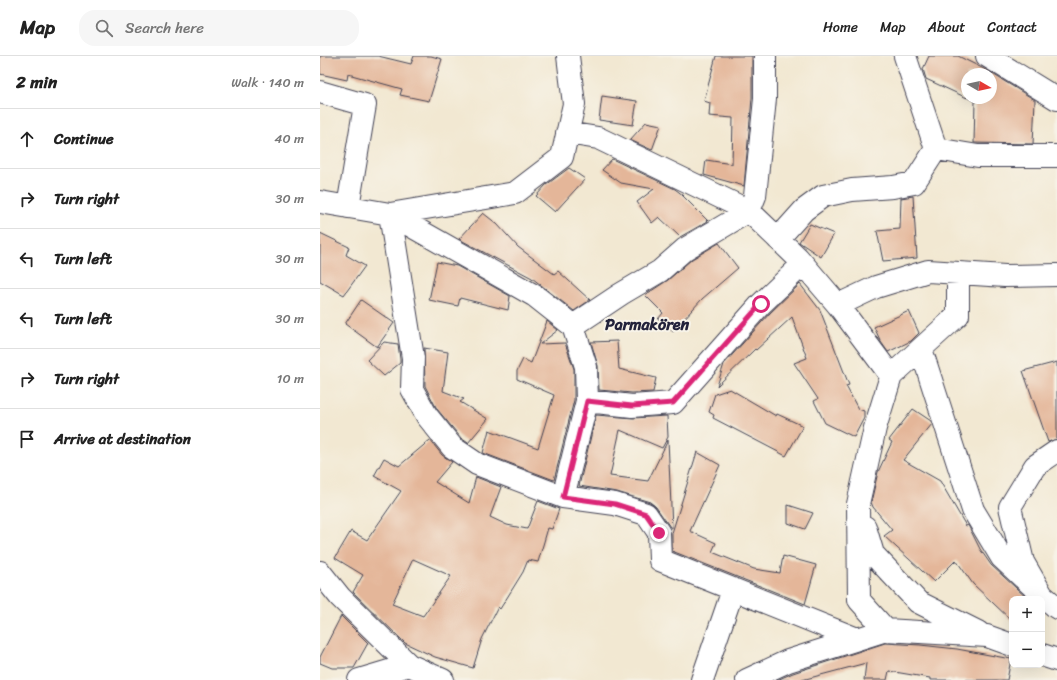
<!DOCTYPE html>
<html lang="en">
<head>
<meta charset="utf-8">
<style>
  :root { --surface:#fff; --page:#f6f6f6; --text:#222; --muted:#767676; --line:#e0e0e0 }
  body { margin:0; font-family:Sriracha,sans-serif; background:var(--page); color:var(--text) }
  .controls { position:absolute; right:12px; bottom:12px; display:grid; overflow:hidden; border-radius:8px; box-shadow:0 4px 16px #0002 }
  .controls button { width:36px; height:36px; display:grid; place-items:center; padding:0; border:0; border-bottom:1px solid var(--line); background:var(--surface); color:var(--text); font:20px sans-serif }
  .compass { position:absolute; left:641px; top:12px; width:36px; height:36px; border-radius:50%; background:var(--surface); box-shadow:0 4px 16px #0002; rotate:99deg }
  .stop { position:absolute; width:12px; height:12px; margin:-9px; border:3px solid #db2777; border-radius:50%; background:#fff }
  .stop.end { background:#db2777; border-color:#fff; box-shadow:0 1px 4px #0008 }
  .list { margin:0; padding:0; list-style:none }
  h2 { display:flex; justify-content:space-between; align-items:center; height:52px; margin:0; padding:0 16px; font-size:17px }
  h2 small { font-size:13px; font-weight:400; color:var(--muted) }
  .list li { display:grid; grid-template-columns:26px 1fr auto; gap:12px; align-items:center; box-sizing:border-box; height:60px; padding:0 16px; border-top:1px solid var(--line) }
  .list b { display:block; font-size:15px; white-space:nowrap }
  .list em { font-size:13px; font-style:normal; color:var(--muted) }
  .icon { flex:none; width:22px; height:22px; fill:none; stroke:currentColor; stroke-width:2; stroke-linecap:round; stroke-linejoin:round }
  .map { position:relative; flex:none; width:737px; height:624px; overflow:hidden }
  header { display:flex; align-items:center; gap:24px; box-sizing:border-box; height:56px; padding:0 20px; background:var(--surface); border-bottom:1px solid var(--line) }
  header strong { font-size:19px }
  nav { display:flex; gap:22px; margin-inline-start:auto; font-size:14px }
  .search { width:280px; height:36px; background:var(--page); display:flex; align-items:center; gap:10px; box-sizing:border-box; padding:0 14px; border-radius:16px; color:var(--muted); font-size:15px }
  main { display:flex }
  aside { flex:1; background:var(--surface) }
  .map>svg:first-child { display:block }
  .building { fill:#e4b699; fill-rule:evenodd }
  .lines { fill:none; stroke-linecap:round; stroke-linejoin:round }
  .minor-casing { stroke:#414052; stroke-width:24 }
  .minor { stroke:#fff; stroke-width:22 }
  .route { stroke:#db2777; stroke-width:5 }
  .labels { text-anchor:middle; dominant-baseline:central; stroke-width:4; stroke-linejoin:round; paint-order:stroke }
  .district-label { font-size:16px; font-weight:bold; fill:#22223b; stroke:#f7f3e8 }
</style>
</head>
<body>
<header>
<strong>Map</strong>
<div class="search"><svg class="icon" aria-label="search" viewBox="0 0 24 24"><circle cx="10" cy="10" r="6"/><path d="M15 15l6 6"/></svg>Search here</div>
<nav><a>Home</a><a>Map</a><a>About</a><a>Contact</a></nav>
</header>
<main>
<aside>
<h2>2 min<small>Walk · 140 m</small></h2>
<ul class="list">
<li><svg class="icon" aria-label="ahead" viewBox="0 0 24 24"><path d="M12 20V5M6 11l6-6 6 6"/></svg><div><b>Continue</b></div><em>40 m</em></li>
<li><svg class="icon" aria-label="right" viewBox="0 0 24 24"><path d="M7 20v-9h11M14 6l5 5-5 5"/></svg><div><b>Turn right</b></div><em>30 m</em></li>
<li><svg class="icon" aria-label="left" viewBox="0 0 24 24"><path d="M17 20v-9H6M10 6l-5 5 5 5"/></svg><div><b>Turn left</b></div><em>30 m</em></li>
<li><svg class="icon" aria-label="left" viewBox="0 0 24 24"><path d="M17 20v-9H6M10 6l-5 5 5 5"/></svg><div><b>Turn left</b></div><em>30 m</em></li>
<li><svg class="icon" aria-label="right" viewBox="0 0 24 24"><path d="M7 20v-9h11M14 6l5 5-5 5"/></svg><div><b>Turn right</b></div><em>10 m</em></li>
<li><svg class="icon" aria-label="arrive" viewBox="0 0 24 24"><path d="M6 21V4h12l-3 4 3 4H6"/></svg><div><b>Arrive at destination</b></div></li>
</ul>
</aside>
<div class="map">
<svg width="737" height="624" viewBox="0 0 737 624">
  <rect width="100%" height="100%" fill="#f7f3e8"/>
  <filter id="ink" filterUnits="userSpaceOnUse"><feTurbulence type="fractalNoise" baseFrequency=".025" numOctaves="2"/><feDisplacementMap in="SourceGraphic" scale="8" xChannelSelector="R" yChannelSelector="G"/><feConvolveMatrix kernelMatrix="1 2 1 2 8 2 1 2 1" color-interpolation-filters="sRGB"/></filter>
  <filter id="wash" filterUnits="userSpaceOnUse"><feTurbulence type="fractalNoise" baseFrequency=".012" numOctaves="4" result="noise"/><feDisplacementMap in="SourceGraphic" scale="16" xChannelSelector="R" yChannelSelector="G"/><feGaussianBlur stdDeviation="0.9" result="paint"/><feColorMatrix in="noise" values="0 0 0 0 0 0 0 0 0 0 0 0 0 0 0 0 0 1.4 0 .05"/><feComposite in="paint" operator="in"/></filter>
  <g filter="url(#wash)">
    <rect width="100%" height="100%" fill="#f2e8d2"/>
    <g id="blocks">
      <path class="building" d="M0,0h58l33,8 3,-8h17l11,3 -13,42 -29,-6 2,-6 -54,-15 -1,6 -27,-6z
        M396,0h36v42l-8,88 -40,-11 2,-15 26,4 1,-46 -24,-2 1,-13 -6,-2z
        M609,0h29l28,14 49,30 -2,44 -59,-1 1,-42 -7,-3h23v-24h-24v24l-41,-19 -3,-10z
        M282,40l35,5 -4,24 -34,-5z
        M326,66l15,3 -9,25 -22,-10z
        M292,103l63,30 9,7 -2,-1 26,26 -28,16 -21,-20 -7,6 -15,-21 17,-13 -33,-6 -19,-13z
        M249,112l16,11 -30,33 -19,-16 10,-11z
        M593,140l4,62 -34,3 -6,-30 23,-2 1,-31z
        M163,157l14,11 21,23 36,27 4,-3 32,29 -16,11 -42,-33 -73,-39z
        M490,168l24,10 -13,23 -22,-15z
        M0,177l29,14 -3,8 19,11 -21,29 -24,-14z
        M399,187l19,25 -36,31 -29,32 -15,-12 5,-6 -18,-18 23,-15 24,-21z
        M117,206l20,4 53,30 -2,14 -48,-12 -2,8 -29,-6z
        M480,228l20,26 29,75 -3,1 12,23 6,2v7l-10,19 -29,-14 -11,-22 4,-2 -24,-36 13,-5 -15,-41 -36,33 -1,-1 -38,37 7,-22 46,-51z
        M41,244l33,23 -17,24 -32,-23z
        M589,255l10,22 -8,8 -23,11 -7,-10 -7,-15z
        M227,265l11,9 -18,14 25,-1 9,26v31l-20,80 -71,-27 6,-23 49,18 16,-53 -37,-16v-8l6,-12 8,4z
        M297,285l2,28 37,9 -3,14 -21,1 -33,-3 -1,-24 -7,-24z
        M64,286l14,2 2,15v4l-16,13 -17,-16z
        M104,292l24,4 -5,39 21,8 -4,3 28,17 -20,24 -7,-5 -24,-29 -12,-23z
        M737,306v77l-9,3 -25,-71z
        M410,333l46,27 1,-2 26,12 -17,30 -73,-38 1,-3 -5,-3 6,-18z
        M593,353l18,12 1,3 -29,36 37,21 26,45 2,-1 12,24 11,16 37,34h-16v22l-39,-37 -17,-24 -22,22 -50,-46 8,-6 -19,-23 -2,-5 7,-30 14,-30 -3,-2z
        M276,359l37,3 34,-2 1,21 -6,11 -42,-18 -10,46 38,5 20,-41 4,88 -2,-1 -14,-20 -6,-5 -33,-10 -38,-6z
        M110,384l12,15 10,7 -17,20 34,21 7,-26 25,10 -11,30 17,8 20,4 11,-28 21,8 -7,20 -4,-1 -10,34 -10,-2 -5,12 -23,37 -2,-2 -16,32 -9,29 -38,-11 -30,-14 -52,-51 10,-17 -28,-17 16,-27 16,9 34,-49 -27,-15 10,-18 15,8zM93,503l38,17 -28,40 -31,-12z
        M377,396l23,13 -30,66 26,12 -4,9 42,17 26,4 3,-17 33,9 -11,39 -133,-53v-18z
        M468,449l25,8 -8,16 -17,-6z
        M21,560l27,27 -14,25h-22l-12,-5v-6z
        M565,587l35,2 37,4 54,10 -4,21h-77v-2l-41,-7 -2,9h-23l2,-17 -64,17h-25l16,-7z"/>
    </g>
  </g>
  <g filter="url(#ink)">
    <use href="#blocks" fill-opacity="0" stroke="#414052" stroke-width="1"/>
    <g class="lines">
      <defs>
        <path id="minor" d="M585,0l31,93
          M667,0l70,43
          M0,36l45,13 -17,102
          M247,77l31,5 151,73 49,47 40,47 53,71 -16,52 -17,76 1,96 27,30
          M0,146l70,12 125,-21 47,-36 12,-53 -6,-48
          M70,158l23,144 -1,31 15,27 25,31 25,17 86,33 52,7 31,10 13,19 1,27 197,79
          M70,158l145,82 38,30 13,41 1,34 -24,96
          M458,183l26,-29 19,-14 29,-6 41,-3 21,-4 22,-34 42,7h79
          M518,249l38,-18 52,-16 77,5 52,-1
          M253,270l48,-32 39,-23 25,-22 64,-38 6,-15 10,-97v-43
          M601,293l52,161 29,48 40,37 -1,4
          M571,320l67,-61v-42
          M267,345l45,5 41,-3 88,-99 42,-40
          M737,395l-22,15 -25,41 13,55 19,33 15,13
          M545,471l8,27 45,48 60,30
          M0,516l20,25 69,68 34,15
          M722,599l15,5
          M39,624l50,-15
          M382,624l31,-90
          M427,624l41,-19 98,-31 101,6 25,9"/>
      </defs>
      <use href="#minor" class="minor-casing"/>
      <use href="#minor" class="minor"/>
    </g>
  </g>
  <g class="lines" filter="url(#ink)">
    <path class="route" d="M339,477l-13,-19 -31,-10 -52,-7 24,-96 45,5 41,-3 88,-99"/>
  </g>
  <g class="labels">
    <g class="district-label">
      <text x="327" y="268">Parmakören</text>
    </g>
  </g>
</svg>
<div class="controls">
<button>+</button>
<button>−</button>
</div>
<svg class="compass" viewBox="-18 -18 36 36"><path d="M0-13l5 13h-10z" fill="#e53935"/><path d="M0 13l5-13h-10z" fill="#767676"/></svg>
<div class="stop" style="left:441px;top:248px"></div>
<div class="stop end" style="left:339px;top:477px"></div>
</div>
</main>
</body>
</html>
